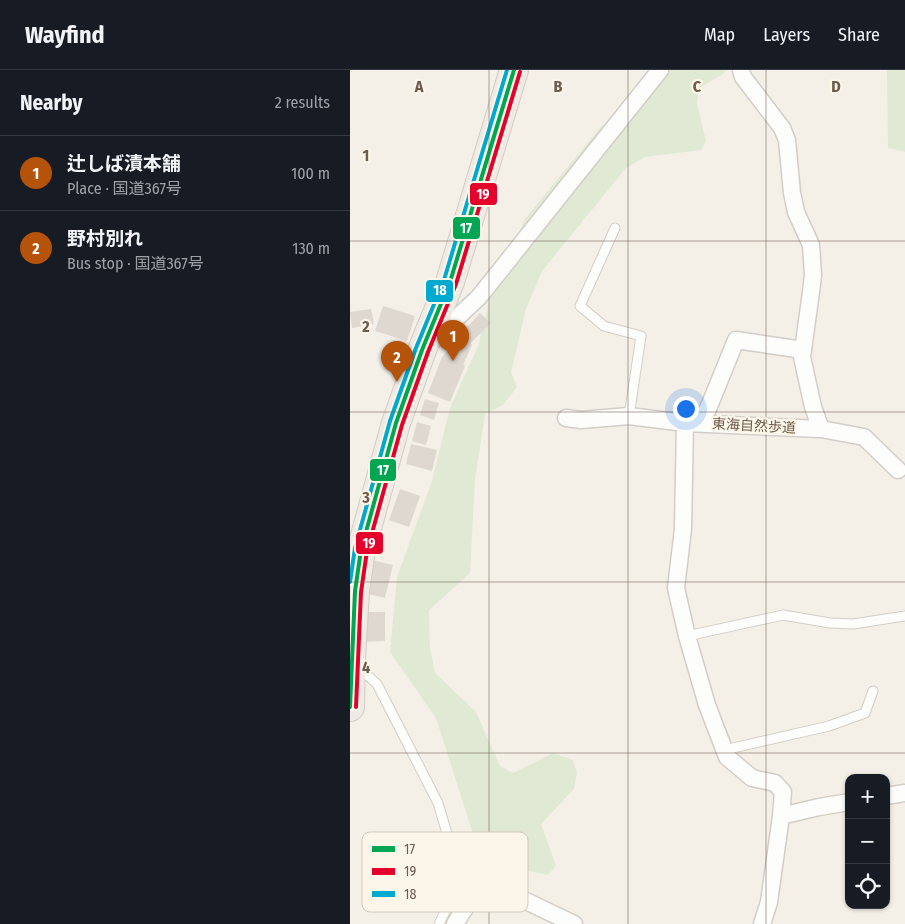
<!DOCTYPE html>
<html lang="en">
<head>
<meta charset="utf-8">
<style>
  :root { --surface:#171b24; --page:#242831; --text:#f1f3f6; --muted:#9ea1a6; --line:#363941; --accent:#b45309 }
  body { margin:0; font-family:"Fira Sans Condensed","Noto Sans JP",sans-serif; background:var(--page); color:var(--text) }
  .controls { position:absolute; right:15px; bottom:15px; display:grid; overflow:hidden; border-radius:10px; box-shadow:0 1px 4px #0004 }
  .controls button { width:45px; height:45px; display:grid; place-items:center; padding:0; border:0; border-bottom:1px solid var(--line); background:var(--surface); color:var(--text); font:25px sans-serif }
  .you { position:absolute; left:335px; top:338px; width:18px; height:18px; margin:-12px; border:4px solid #fff; border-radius:50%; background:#1a73e8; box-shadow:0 0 0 8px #1a73e833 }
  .badge { display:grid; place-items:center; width:32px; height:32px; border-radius:50%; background:var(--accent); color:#fff; font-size:16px; font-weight:700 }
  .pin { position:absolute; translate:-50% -41px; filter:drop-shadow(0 1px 2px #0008) }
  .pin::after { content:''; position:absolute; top:26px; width:18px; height:15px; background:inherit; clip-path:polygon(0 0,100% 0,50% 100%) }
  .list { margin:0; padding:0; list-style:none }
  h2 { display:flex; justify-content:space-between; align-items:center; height:65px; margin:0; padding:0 20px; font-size:21px }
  h2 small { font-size:16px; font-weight:400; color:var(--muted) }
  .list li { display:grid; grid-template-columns:32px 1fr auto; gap:15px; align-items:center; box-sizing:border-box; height:75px; padding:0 20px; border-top:1px solid var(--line) }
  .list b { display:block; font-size:19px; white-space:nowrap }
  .list p { margin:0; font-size:16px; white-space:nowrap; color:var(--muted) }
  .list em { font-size:16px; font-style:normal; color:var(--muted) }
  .icon { flex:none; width:28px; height:28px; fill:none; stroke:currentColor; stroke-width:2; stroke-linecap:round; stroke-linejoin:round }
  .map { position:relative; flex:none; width:555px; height:854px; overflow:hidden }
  header { display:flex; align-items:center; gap:30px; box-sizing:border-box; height:70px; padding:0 25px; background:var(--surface); border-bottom:1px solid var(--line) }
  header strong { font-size:24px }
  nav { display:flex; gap:28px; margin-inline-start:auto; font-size:18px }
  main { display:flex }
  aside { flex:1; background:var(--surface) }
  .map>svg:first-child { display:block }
  .green { fill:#e0e9d4 }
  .building { fill:#dfd8d0 }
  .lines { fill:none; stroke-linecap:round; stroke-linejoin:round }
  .service-casing { stroke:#d3cdc7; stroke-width:11 }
  .minor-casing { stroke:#d3cdc7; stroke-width:19 }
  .trunk-casing { stroke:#d3ccc6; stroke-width:30 }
  .service { stroke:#fdfdfc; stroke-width:9 }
  .minor { stroke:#fdfdfc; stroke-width:16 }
  .trunk { stroke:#f0eae4; stroke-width:28 }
  .bus-1-casing { stroke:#fcf6e9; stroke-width:8 }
  .bus-2-casing { stroke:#fcf6e9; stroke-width:8 }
  .bus-3-casing { stroke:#fcf6e9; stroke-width:8 }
  .bus-1 { stroke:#00a651; stroke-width:4 }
  .bus-2 { stroke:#e4002b; stroke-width:4 }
  .bus-3 { stroke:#00a9ce; stroke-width:4 }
  .grid { fill:none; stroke:#6e5b4d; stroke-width:1; stroke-opacity:0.55 }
  .labels { text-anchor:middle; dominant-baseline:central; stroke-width:4.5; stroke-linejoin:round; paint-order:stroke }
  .street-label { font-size:14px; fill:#6e5b4d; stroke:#fcf6e9 }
  .key { fill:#fcf6e9; stroke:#d1c8ba; stroke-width:1 }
  .key-label { font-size:14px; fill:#6e5b4d }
  .grid-label { font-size:16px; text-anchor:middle; font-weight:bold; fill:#6e5b4d; stroke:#fcf6e9; stroke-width:4.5; stroke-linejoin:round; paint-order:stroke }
  .line-badge { stroke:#fcf6e9; stroke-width:2 }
  .badge-label { font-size:14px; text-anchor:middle; font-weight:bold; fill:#fff }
</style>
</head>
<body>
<header>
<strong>Wayfind</strong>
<nav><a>Map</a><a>Layers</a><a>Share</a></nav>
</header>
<main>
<aside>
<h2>Nearby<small>2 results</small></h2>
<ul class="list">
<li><span class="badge">1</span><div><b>辻しば漬本舗</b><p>Place · 国道367号</p></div><em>100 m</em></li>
<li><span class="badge">2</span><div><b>野村別れ</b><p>Bus stop · 国道367号</p></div><em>130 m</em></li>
</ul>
</aside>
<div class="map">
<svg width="555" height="854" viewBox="0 0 555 854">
  <rect width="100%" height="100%" fill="#f4f0e8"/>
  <path class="green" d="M310,0h66l-3,4 -24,14 -2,16 9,37 -5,9 -56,7 -19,11 -84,103 -16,38 -15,63 6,15 -14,18 -18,9 -10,66 -5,93 -41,37 1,37 5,26 41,39 24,54 13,7 40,-20 20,7 4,13 -3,16 -33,35 15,42 -8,9 -38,-8 -21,-14 -16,-19 -37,-116 -46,-66 7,-75 35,-96 18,-73 28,-62 11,-44 36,-83 74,-90z
    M537,0h18v82l-17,-4z"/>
  <path class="building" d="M33,236l32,10 -8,25 -32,-10z
    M21,239l3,15 -22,4 -2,-16z
    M130,243l11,10 -20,20 1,2 -9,20 2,1 -15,36 -22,-9 14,-36 18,-22z
    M75,329l14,4 -5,17 -14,-5z
    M67,352l14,4 -5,19 -14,-4z
    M61,374l26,6 -5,21 -26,-7z
    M50,419l20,7 -11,31 -20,-7z
    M22,490l21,5 -8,33 -21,-5z
    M12,542h23v29l-22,1z"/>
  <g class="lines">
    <defs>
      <path id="service" d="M265,158l-35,78 24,20 37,10 -12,80
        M337,566l96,-21 47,8 23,1 52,-8
        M6,595l21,19 61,119 13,44 3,24 -6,34 -9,19
        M374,680l105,-24 36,-13 8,-22"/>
      <path id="minor" d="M391,0l2,7 39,51 5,12 5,53 4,19 15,33 2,30 -2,17 -9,65 11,50 8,22
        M80,273l49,-46 181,-227
        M216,348l15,2 48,-4 56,7 136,6 43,8 34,33
        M335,353l-2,106 -7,59 11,48 20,69 20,52 25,21 23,5 8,9 -2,24
        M348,353l10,-14 28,-69 67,10
        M536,726l19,-3
        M105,854l8,-13 10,-13 18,-8 14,1 69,33
        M412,854l7,-22 12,-86 38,-9 30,-5"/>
      <path id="trunk" d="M0,637l1,-48 4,-68 6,-41 35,-127 26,-73 28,-68 64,-212"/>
    </defs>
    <use href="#service" class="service-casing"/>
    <use href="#minor" class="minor-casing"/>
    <use href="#trunk" class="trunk-casing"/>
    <use href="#service" class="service"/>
    <use href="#minor" class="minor"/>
    <use href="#trunk" class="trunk"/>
    <defs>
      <path id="bus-1" d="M0,637l5,-116 6,-41 35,-127 26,-73 28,-68 64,-212"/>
      <path id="bus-2" d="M6,637l5,-115 6,-41 35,-126 26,-73 28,-68 64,-212"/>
      <path id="bus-3" d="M0,512l5,-34 35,-127 26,-73 28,-68 63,-210"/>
    </defs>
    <use href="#bus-1" class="bus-1-casing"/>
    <use href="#bus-2" class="bus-2-casing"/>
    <use href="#bus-3" class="bus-3-casing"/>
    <use href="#bus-1" class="bus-1"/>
    <use href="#bus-2" class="bus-2"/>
    <use href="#bus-3" class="bus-3"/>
  </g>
  <path class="grid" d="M139,0v854M278,0v854M416,0v854M0,171h555M0,342h555M0,512h555M0,683h555"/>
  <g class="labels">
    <g class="street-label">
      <text transform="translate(404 356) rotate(3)">東海自然歩道</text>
    </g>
  </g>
  <rect x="12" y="762" width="166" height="80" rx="8" class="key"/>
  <rect x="22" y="776" width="23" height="6" fill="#00a651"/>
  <rect x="22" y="798" width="23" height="7" fill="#e4002b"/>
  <rect x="22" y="821" width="23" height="6" fill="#00a9ce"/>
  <g class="key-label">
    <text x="54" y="784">17</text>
    <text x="54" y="806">19</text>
    <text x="54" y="829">18</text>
  </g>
  <g class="grid-label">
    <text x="69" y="22">A</text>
    <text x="208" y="22">B</text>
    <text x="347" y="22">C</text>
    <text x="486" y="22">D</text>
    <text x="16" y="91">1</text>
    <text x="16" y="262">2</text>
    <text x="16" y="433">3</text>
    <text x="16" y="603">4</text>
  </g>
  <g class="line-badge">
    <rect x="119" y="112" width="29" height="24" rx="5" fill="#e4002b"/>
    <rect x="102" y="146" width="29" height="24" rx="5" fill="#00a651"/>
    <rect x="75" y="209" width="29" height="24" rx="5" fill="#00a9ce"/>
    <rect x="19" y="388" width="28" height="24" rx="5" fill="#00a651"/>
    <rect x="5" y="461" width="29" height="24" rx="5" fill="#e4002b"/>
  </g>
  <g class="badge-label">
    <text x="133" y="129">19</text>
    <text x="116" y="163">17</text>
    <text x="90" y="225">18</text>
    <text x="33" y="405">17</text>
    <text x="19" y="478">19</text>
  </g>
</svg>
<div class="controls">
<button>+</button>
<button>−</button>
<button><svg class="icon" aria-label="locate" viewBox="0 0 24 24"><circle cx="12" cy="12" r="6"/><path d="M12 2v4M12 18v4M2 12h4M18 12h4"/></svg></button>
</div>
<div class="you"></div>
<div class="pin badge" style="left:103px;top:291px">1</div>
<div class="pin badge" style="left:47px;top:312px">2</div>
</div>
</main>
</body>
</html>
